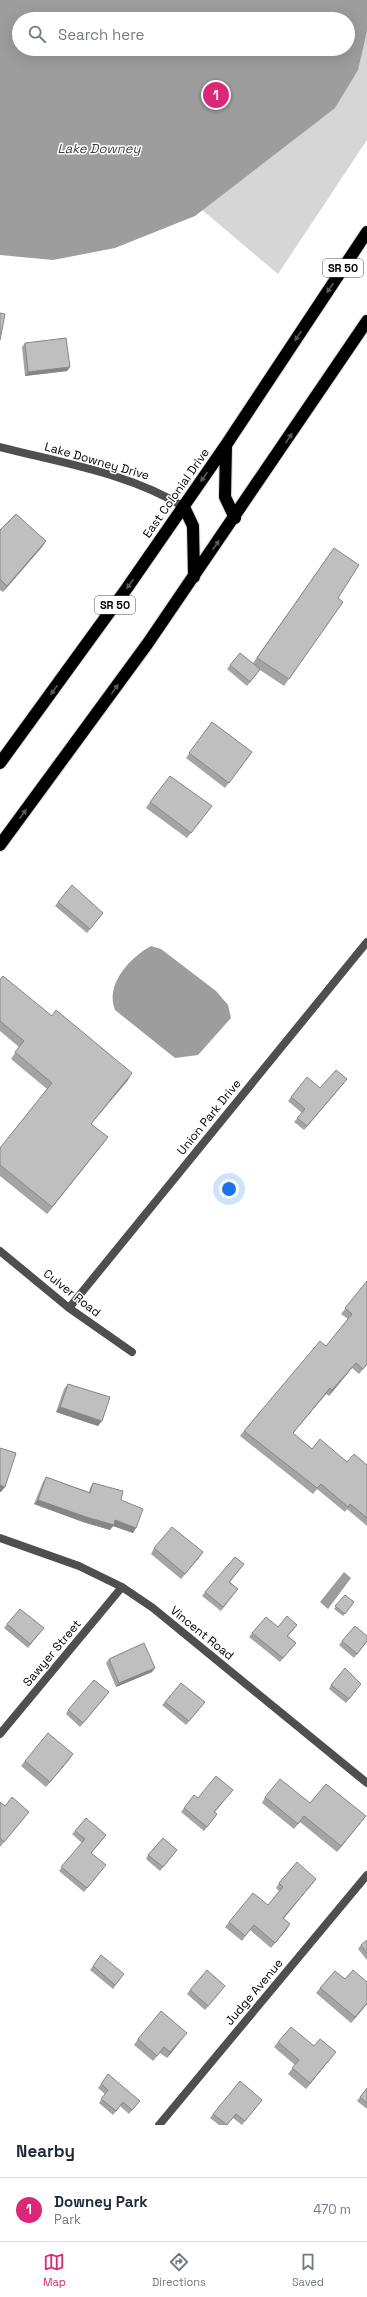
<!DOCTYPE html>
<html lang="en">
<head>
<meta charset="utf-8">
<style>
  :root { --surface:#fff; --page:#f2f2f3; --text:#1f2937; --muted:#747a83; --line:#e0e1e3; --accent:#db2777 }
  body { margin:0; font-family:"Space Grotesk",sans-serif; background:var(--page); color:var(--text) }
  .you { position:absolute; left:229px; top:1189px; width:14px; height:14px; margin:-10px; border:3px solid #fff; border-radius:50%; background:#1a73e8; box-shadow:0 0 0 6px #1a73e833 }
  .badge { display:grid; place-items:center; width:26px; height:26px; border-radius:50%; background:var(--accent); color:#fff; font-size:13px; font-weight:700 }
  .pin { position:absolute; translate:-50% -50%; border:2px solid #fff; box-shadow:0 1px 4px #0006 }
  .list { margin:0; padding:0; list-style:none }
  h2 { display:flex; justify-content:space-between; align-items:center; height:52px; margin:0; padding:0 16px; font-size:17px }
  h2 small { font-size:13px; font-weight:400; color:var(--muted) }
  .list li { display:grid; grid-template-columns:26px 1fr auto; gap:12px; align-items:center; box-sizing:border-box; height:64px; padding:0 16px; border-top:1px solid var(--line) }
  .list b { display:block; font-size:15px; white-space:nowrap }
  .list p { margin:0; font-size:13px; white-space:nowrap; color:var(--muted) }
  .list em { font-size:13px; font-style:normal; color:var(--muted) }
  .icon { flex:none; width:22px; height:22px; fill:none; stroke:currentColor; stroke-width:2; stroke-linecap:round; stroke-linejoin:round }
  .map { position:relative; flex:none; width:367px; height:2125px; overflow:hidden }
  .search { position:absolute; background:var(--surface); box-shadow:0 4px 16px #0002; left:12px; right:12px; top:12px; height:44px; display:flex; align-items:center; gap:10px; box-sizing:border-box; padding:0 14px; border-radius:22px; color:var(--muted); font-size:15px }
  .sheet { height:116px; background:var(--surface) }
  nav { display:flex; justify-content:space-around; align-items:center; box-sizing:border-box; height:56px; border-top:1px solid var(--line); background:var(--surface); font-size:11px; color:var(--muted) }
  nav a { display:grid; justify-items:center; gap:2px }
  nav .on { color:var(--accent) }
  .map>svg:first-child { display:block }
  .green { fill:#d6d6d6; fill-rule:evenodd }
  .water { fill:#9d9d9d; fill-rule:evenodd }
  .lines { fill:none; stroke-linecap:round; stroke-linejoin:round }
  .highway-casing { stroke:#dbdbdb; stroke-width:14 }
  .street { stroke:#4f4f4f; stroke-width:8 }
  .highway { stroke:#000; stroke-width:12 }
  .wall { fill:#a4a4a4 }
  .shaded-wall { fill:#868686 }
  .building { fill:#bfbfbf; stroke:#868686 }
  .oneway { fill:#595959 }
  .labels { text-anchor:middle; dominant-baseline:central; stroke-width:3; stroke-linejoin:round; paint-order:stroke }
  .shield { fill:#fff; stroke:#4c4c4c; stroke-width:1 }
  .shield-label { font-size:11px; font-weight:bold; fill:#000 }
  .street-label { font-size:12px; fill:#000; stroke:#fff }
  .water-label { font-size:13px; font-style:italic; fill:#3e3e3e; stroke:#fff }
</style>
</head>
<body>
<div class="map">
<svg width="367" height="2125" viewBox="0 0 367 2125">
  <rect width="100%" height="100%" fill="#fff"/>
  <path class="green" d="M0,0h367v140l-89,134 -278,-235zM19,19h329v30h-329z"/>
  <path class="water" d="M0,0h367v31l-9,39 -23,38 -140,108 -80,32 -62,12 -53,-5zM19,19h329v30h-329z
    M151,946l10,3 55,42 12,14 3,13 -33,37 -23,3 -60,-48c-10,-25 14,-52 36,-64z
    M344,1572l7,6 -23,31 -8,-7z"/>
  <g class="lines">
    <defs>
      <path id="highway" d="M226,445l-1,52 10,21
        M184,507l9,19 1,51
        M0,763l127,-175 99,-143 141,-213
        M0,845l148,-202 219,-322"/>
    </defs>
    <use href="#highway" class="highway-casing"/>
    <path class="street" d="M0,447c62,16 129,26 184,60
      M0,1251l69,57 63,44
      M69,1308l298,-366
      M0,1538l79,28 43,21 31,21 214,175
      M0,1734l122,-147
      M159,2125l208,-250"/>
    <use href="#highway" class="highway"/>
  </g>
  <path class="wall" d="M25,343l45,24 -3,4 -42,5 -3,-29z
    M0,530l46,11 -4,6 -39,45 -3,-2z
    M334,548l4,50 5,4 -59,84 -24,-16 -13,16 -20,-17 3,-4 23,-2z
    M212,722l40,30 -27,36 -39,-30z
    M150,802l62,4 -25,32 -41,-30z
    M58,902l45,11 -16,20 -32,-27z
    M0,980l128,100 -37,44 17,13 -61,77 -47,-38v-28l47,-59 -36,-30 8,-12 -19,-16z
    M344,1083l-40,47 -10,-8 8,-9 -14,-12 3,-4 29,-9z
    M367,1281v84l-8,9 -7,-6 -23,28 -3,-2 -33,39 19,16 35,13 20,3v61l-20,-17 -2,3 -28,-23 -4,5 -73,-58 4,-5 82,-85 22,-27 -7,-5z
    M68,1384l30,42 -42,-14 8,-23z
    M46,1477l43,15 1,-4 3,-5 28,17 15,28 -3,5 -20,-7 -3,4 -27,-8 -49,-18 9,-22z
    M154,1548l49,4 -22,27 -30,-25z
    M244,1564l-14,18 8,7 -17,22 -19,-15 3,-4z
    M345,1595l9,7 -11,14 -9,-7z
    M7,1624l37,4 -16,20 -24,-20z
    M278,1627l16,2 -6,7 8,7 -16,19 -31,-25 3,-4z
    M367,1636v6l-13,16 -15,-13 3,-4z
    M109,1659l43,13 -36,15 -10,-24z
    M331,1685l27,3 -12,15 -17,-14z
    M106,1696l-26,31 -14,-13 2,-4z
    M165,1702h40l-19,23 -24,-20z
    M69,1760l-23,27 -25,-21 4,-5z
    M233,1790l-18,22 2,2 -13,17 -23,-19 3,-4 14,-10z
    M265,1797l45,6 56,13 -29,36 -37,-30 -6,7 -32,-26z
    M0,1802l5,4 20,11 -25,30z
    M75,1831l31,4 -15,18 12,16 -19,23 -25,-21 23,-28 -10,-9z
    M174,1854l-14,17 -14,-12 2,-4z
    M316,1879l-33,40 4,10 -16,19 -21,-18 -8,11 -17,-14 4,-5 39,-17 11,-14 -3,-3 3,-5z
    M367,1940v20l-9,-11 3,-4z
    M93,1966l28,12 -8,11 -23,-19z
    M345,1979l22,3v22l-16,19 -35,-30 4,-5z
    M190,1990h32l-17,20 -18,-16z
    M183,2038l-16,20 -7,-5 -7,8 -19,-16 4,-6z
    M278,2042l36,4 18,11 -26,32 -18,-15 7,-9 -21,-18z
    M101,2084l39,17 -11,13 -9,-8 -7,9 -14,-12 6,-9 -7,-6z
    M367,2088v21l-10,-8z
    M262,2100l-20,25 -9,-7 -6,7h-8l-9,-7 3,-4z"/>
  <path class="shaded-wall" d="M70,367l-3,4 -42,5 3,-4z
    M46,541l-4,6 -39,45 4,-6z
    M132,1073l-4,7 -42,50 5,-6z
    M347,1079l-3,4 -40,47 3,-4z
    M108,1137l-5,7 -56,70 5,-7z
    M356,1363l-4,5 -23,28 3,-6z
    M330,1388l-4,6 -37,44 4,-5z
    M60,1407l42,14 -4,5 -42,-14z
    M0,1485l5,2 -4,5h-1z
    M38,1500l77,20 21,8 -3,5 -20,-7 -3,4 -27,-8 -49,-18z
    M203,1552l-4,6 -18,21 4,-5z
    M155,1668l-3,4 -36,15 3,-4z
    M109,1692l-3,4 -26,31 3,-4z
    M73,1754l-4,6 -23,27 4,-5z
    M366,1816l-4,5 -25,31 4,-6z
    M316,1879l-3,4 -33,40 3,-5z
    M290,1924l-3,5 -16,19 4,-5z
    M367,2003v1l-16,19 4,-6z
    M187,2033l-20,25 3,-6z
    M336,2052l-4,5 -26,32 4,-6z"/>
  <path class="building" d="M0,313l5,1 -5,26z
    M66,338l4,29 -42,5 -3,-29z
    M16,514l30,27 -39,45 -7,-7v-49z
    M334,548l25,17 -21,33 5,4 -54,77 -32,-21z
    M240,653l20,16 -10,13 -20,-17z
    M212,722l40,30 -23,31 -40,-30z
    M170,776l42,30 -21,27 -41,-31z
    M72,885l31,28 -13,16 -32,-27z
    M3,976l49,40 4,-6 76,63 -41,51 17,13 -56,70 -52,-42v-17l52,-65 -37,-31 9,-11 -24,-20v-41z
    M336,1070l11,9 -40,47 -10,-8 8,-9 -14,-12 16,-20 13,11z
    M367,1281v83l-4,5 -7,-6 -24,27 -2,-2 -37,45 19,16 8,-10 27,23 7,-8 13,11v53l-17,-14 -2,3 -27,-23 -4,4 -73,-57 76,-90 6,5 26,-32 -7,-6z
    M68,1384l42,13 -8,24 -42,-14z
    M0,1448l16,5 -11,34 -5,-2z
    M46,1477l44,16 3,-10 30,8 -2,9 22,9 -7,19 -21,-8 -1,5 -28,-8 -48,-17z
    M172,1527l31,25 -18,22 -31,-26z
    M235,1557l9,7 -15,18 9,7 -15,18 -18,-15z
    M345,1595l9,7 -9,12 -10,-8z
    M20,1609l24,19 -14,16 -23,-20z
    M287,1616l10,9 -10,11 9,7 -13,15 -31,-25 14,-16 12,10z
    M355,1626l12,10v5l-10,13 -15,-13z
    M144,1643l11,25 -36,15 -10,-24z
    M345,1668l16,16 -12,15 -18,-14z
    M94,1680l15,12 -26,31 -15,-13z
    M181,1683l24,19 -16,19 -24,-19z
    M48,1733l25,21 -23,28 -25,-21z
    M216,1776l17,14 -19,22 3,2 -10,13 -23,-19 10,-13 4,3z
    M280,1779l30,24 16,-19 40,32 -25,30 -37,-30 -6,8 -33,-27z
    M12,1797l17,15 -25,30 -4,-4v-36l5,4z
    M86,1818l20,17 -15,18 15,12 -19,23 -26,-21 24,-28 -10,-8z
    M163,1838l14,12 -14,17 -15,-12z
    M297,1862l19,17 -33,39 7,6 -15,19 -21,-18 -9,11 -16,-14 24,-29 15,12 15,-18 -4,-4z
    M367,1940v13l-6,-8z
    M101,1955l23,19 -9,11 -22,-19z
    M207,1970l18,16 -17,20 -18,-16z
    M353,1970l14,12v21l-12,14 -35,-29 15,-17 10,8z
    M161,2011l26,22 -17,19 -6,-5 -7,9 -19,-17z
    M291,2027l23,19 6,-7 16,13 -26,31 -18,-15 7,-8 -21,-18z
    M108,2074l32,27 -8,9 -9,-8 -7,9 -15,-12 7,-9 -7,-6z
    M240,2081l22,19 -17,21 -9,-7 -9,11 -14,-11z
    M367,2088v15l-7,-6z"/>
  <defs><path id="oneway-solid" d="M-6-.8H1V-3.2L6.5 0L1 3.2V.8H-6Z"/></defs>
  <g class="oneway">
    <use href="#oneway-solid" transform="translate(330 288) rotate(124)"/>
    <use href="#oneway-solid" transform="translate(298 336) rotate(123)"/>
    <use href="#oneway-solid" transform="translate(289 438) rotate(-56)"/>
    <use href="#oneway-solid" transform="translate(204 477) rotate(125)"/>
    <use href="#oneway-solid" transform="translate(216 545) rotate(-55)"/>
    <use href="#oneway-solid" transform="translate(130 584) rotate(125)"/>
    <use href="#oneway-solid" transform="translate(115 689) rotate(-54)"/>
    <use href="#oneway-solid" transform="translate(54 690) rotate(126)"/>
    <use href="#oneway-solid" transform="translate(23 814) rotate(-53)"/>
  </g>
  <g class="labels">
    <g class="shield">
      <rect x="323" y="259" width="40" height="18" rx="3"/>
      <rect x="95" y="596" width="40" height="18" rx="3"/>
    </g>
    <g class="shield-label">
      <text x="343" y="268">SR 50</text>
      <text x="115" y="605">SR 50</text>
    </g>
    <g class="street-label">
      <text transform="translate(97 461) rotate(16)">Lake Downey Drive</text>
      <text transform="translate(176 493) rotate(-55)">East Colonial Drive</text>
      <text transform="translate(209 1117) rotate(-51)">Union Park Drive</text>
      <text transform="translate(72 1293) rotate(38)">Culver Road</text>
      <text transform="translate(202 1633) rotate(39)">Vincent Road</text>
      <text transform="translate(52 1653) rotate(-50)">Sawyer Street</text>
      <text transform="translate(254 1992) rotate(-50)">Judge Avenue</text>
    </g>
    <g class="water-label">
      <text x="99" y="148">Lake Downey</text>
    </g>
  </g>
</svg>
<div class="you"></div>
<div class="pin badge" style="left:216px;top:95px">1</div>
<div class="search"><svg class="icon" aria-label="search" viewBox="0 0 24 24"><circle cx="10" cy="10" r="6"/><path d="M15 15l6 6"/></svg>Search here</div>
</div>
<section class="sheet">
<h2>Nearby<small></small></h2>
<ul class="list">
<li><span class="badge">1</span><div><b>Downey Park</b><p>Park</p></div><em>470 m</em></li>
</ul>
</section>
<nav>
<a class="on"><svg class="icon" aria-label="map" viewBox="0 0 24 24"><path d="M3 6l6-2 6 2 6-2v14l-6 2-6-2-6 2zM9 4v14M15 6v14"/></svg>Map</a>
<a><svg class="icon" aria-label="directions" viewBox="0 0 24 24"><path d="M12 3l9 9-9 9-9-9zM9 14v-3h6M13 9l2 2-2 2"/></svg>Directions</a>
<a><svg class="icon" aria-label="saved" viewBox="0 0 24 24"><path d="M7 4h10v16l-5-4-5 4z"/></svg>Saved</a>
</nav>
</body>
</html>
